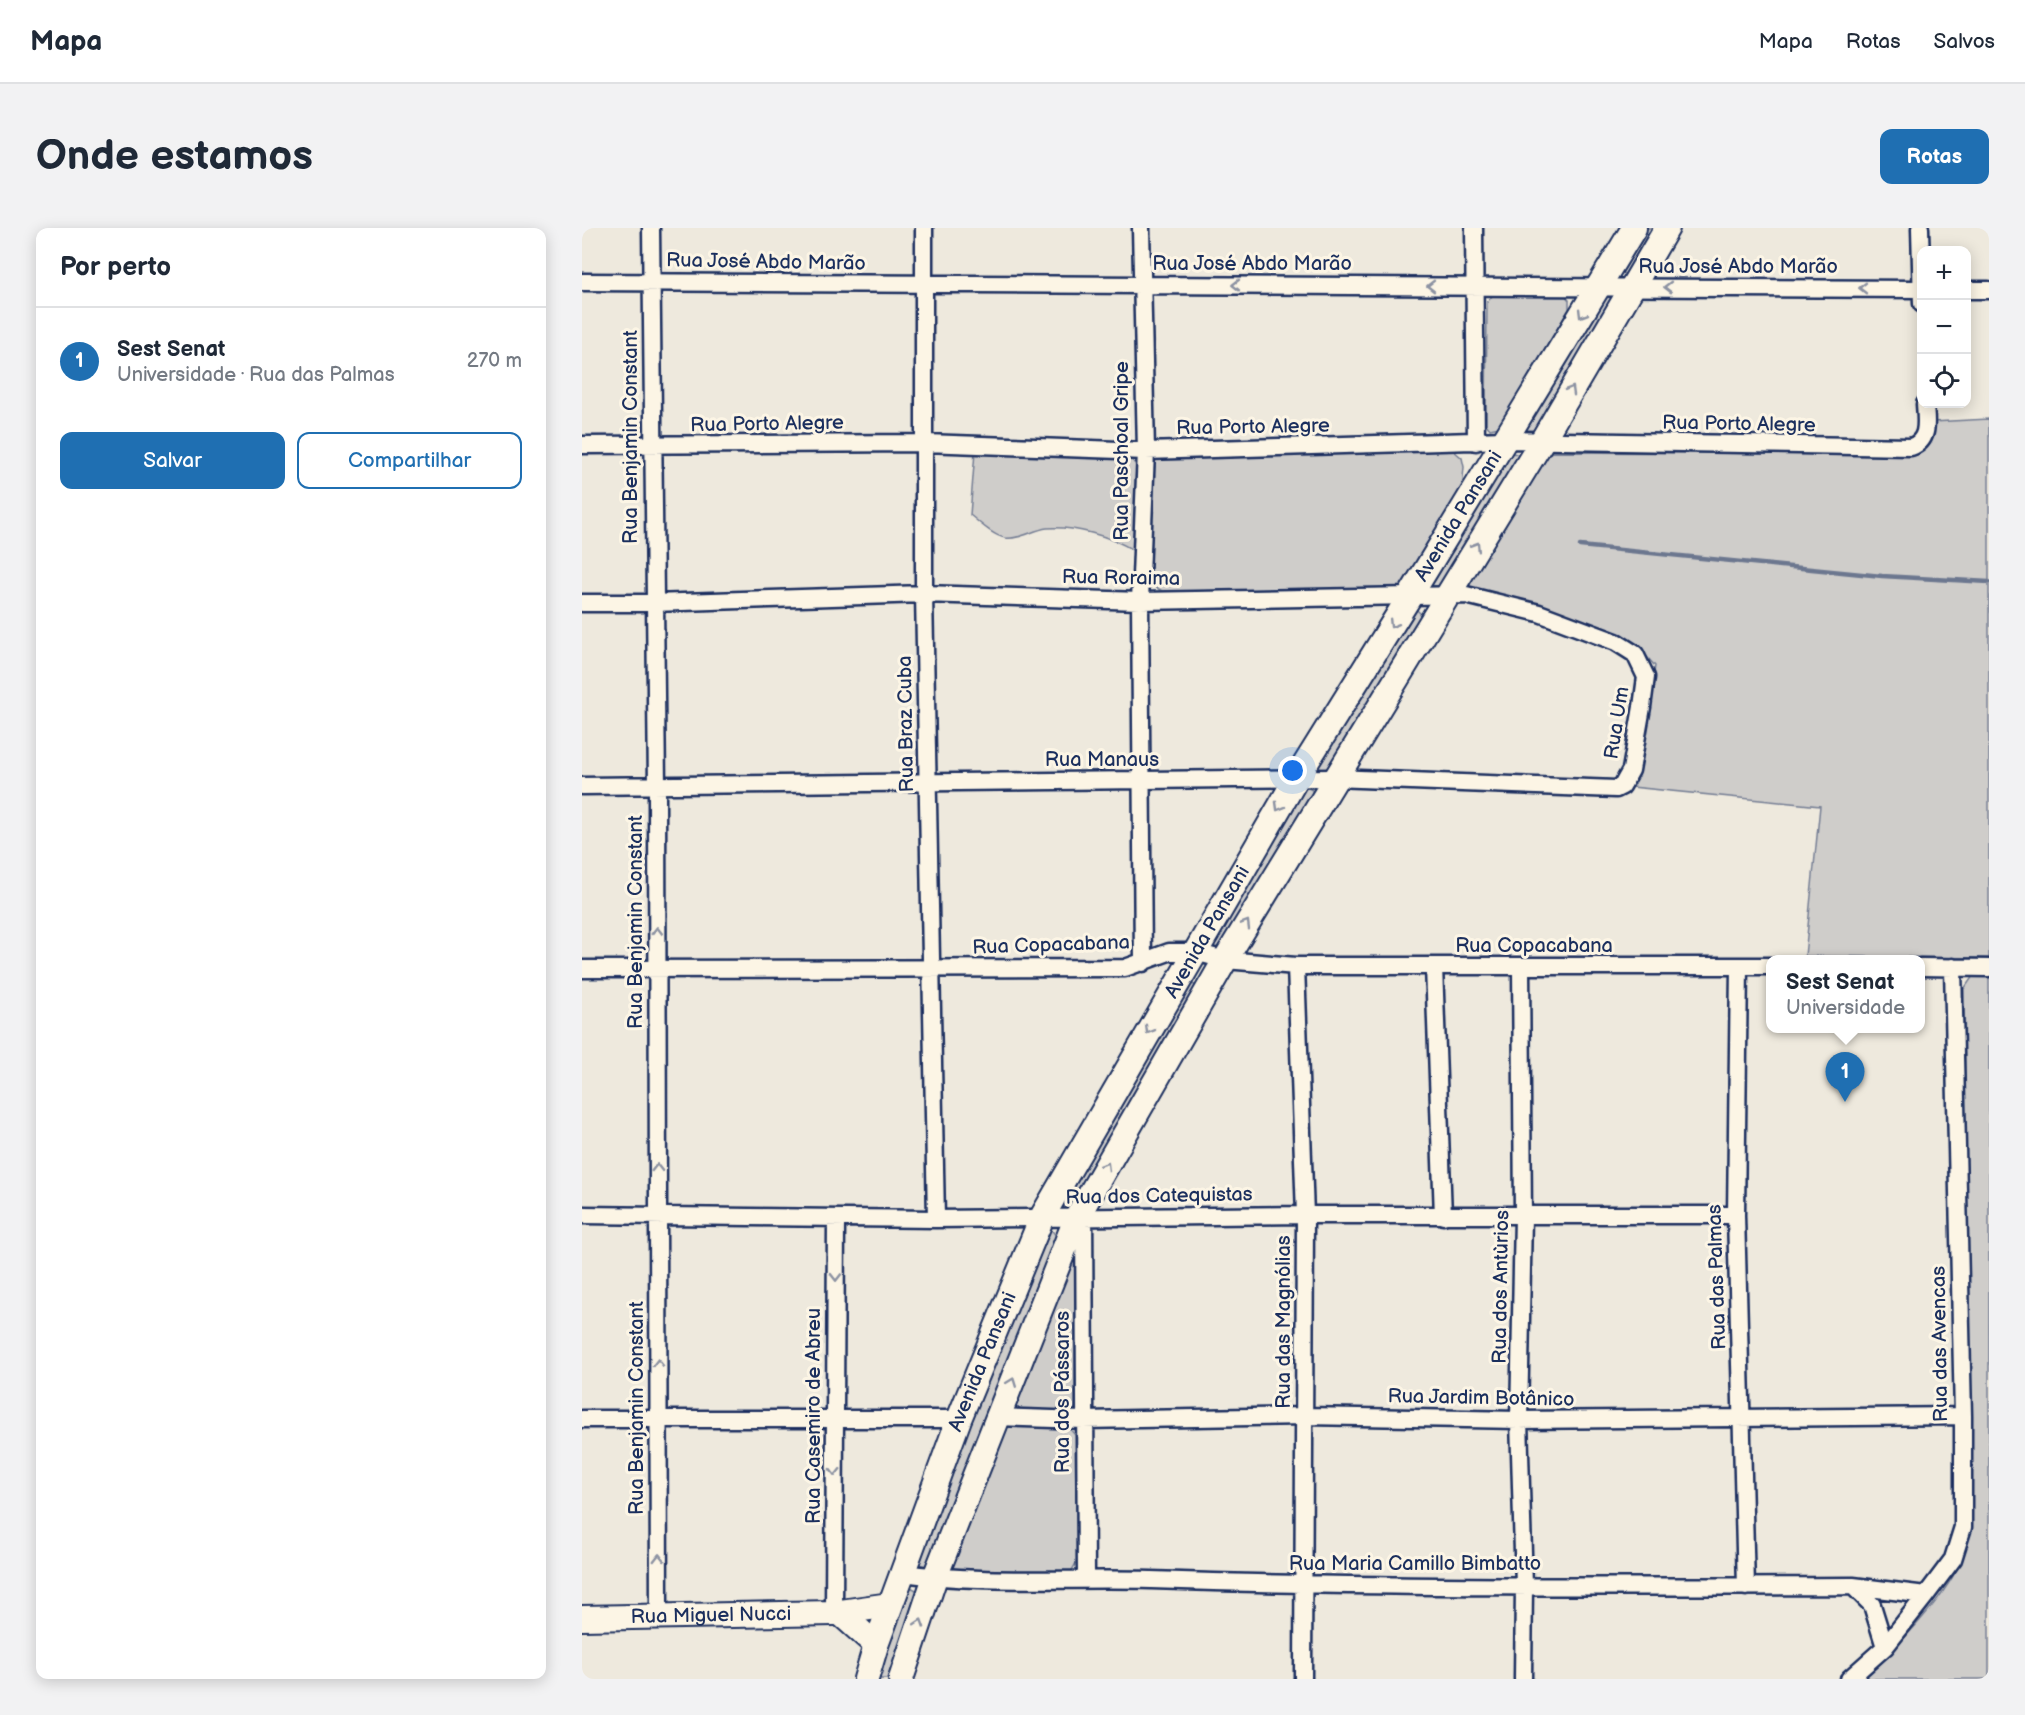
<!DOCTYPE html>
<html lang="pt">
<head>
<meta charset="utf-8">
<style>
  :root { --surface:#fff; --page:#f2f2f3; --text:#1f2937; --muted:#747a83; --line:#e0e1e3; --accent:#1f6fb2 }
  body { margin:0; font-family:"Balsamiq Sans",sans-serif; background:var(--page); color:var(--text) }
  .controls { position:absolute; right:18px; top:18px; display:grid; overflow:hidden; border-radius:12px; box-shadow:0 3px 15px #0003 }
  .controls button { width:54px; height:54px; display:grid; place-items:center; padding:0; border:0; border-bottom:2px solid var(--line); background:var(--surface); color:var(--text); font:30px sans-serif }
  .you { position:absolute; left:711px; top:543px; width:21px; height:21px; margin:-15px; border:4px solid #fff; border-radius:50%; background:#1a73e8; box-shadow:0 0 0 9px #1a73e833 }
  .badge { display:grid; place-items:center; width:39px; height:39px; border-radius:50%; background:var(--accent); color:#fff; font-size:20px; font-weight:700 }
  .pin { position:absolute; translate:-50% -50px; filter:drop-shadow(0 2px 3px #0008) }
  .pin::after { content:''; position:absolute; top:32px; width:21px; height:18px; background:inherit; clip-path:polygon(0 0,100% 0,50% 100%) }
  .popup { position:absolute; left:1184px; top:727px; width:159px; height:78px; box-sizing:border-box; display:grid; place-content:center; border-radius:12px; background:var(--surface); filter:drop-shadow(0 2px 4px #0005); font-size:20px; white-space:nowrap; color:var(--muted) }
  .popup b { font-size:22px; color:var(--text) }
  .popup::after { content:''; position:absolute; left:50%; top:100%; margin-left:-12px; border:12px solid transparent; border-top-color:var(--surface) }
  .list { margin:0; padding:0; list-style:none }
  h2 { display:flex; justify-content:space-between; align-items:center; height:78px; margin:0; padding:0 24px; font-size:26px }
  h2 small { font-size:20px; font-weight:400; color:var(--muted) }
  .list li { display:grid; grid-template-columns:39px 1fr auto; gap:18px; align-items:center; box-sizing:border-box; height:108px; padding:0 24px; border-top:2px solid var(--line) }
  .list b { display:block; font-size:22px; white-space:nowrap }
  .list p { margin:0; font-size:20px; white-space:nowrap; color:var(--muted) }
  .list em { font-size:20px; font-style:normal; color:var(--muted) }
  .actions { display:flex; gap:12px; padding:18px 24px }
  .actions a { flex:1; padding:14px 0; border:2px solid var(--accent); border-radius:12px; text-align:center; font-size:21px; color:var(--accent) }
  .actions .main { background:var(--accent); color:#fff }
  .icon { flex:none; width:33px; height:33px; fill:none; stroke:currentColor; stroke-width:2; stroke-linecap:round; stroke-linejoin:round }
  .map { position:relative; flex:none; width:1407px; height:1451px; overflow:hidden; border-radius:12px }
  header { display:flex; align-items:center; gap:36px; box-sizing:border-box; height:84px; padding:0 30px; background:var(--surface); border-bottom:2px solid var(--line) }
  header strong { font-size:28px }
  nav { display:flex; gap:33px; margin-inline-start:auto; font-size:21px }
  .intro { display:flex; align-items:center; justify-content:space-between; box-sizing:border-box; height:144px; padding:0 36px }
  h1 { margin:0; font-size:42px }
  .button { padding:15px 27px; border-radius:12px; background:var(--accent); color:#fff; font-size:21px; font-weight:700 }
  main { display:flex; gap:36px; padding:0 36px }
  aside { flex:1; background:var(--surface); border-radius:12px; box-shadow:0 3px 15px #0003 }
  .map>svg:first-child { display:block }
  .green { fill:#cfcdca; stroke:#757e94; stroke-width:1.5 }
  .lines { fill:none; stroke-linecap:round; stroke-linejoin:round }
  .stream { stroke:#6c778f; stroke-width:4.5 }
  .street-casing { stroke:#1b2f5e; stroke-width:21 }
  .secondary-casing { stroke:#1b2f5e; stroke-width:28 }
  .street { stroke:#fcf5e5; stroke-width:16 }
  .secondary { stroke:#fcf5e5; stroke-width:24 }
  .oneway { stroke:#8c92a2 }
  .labels { text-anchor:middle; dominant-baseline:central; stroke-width:6; stroke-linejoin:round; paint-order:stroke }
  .street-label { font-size:20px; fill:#1b2f5e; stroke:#fcf5e5 }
</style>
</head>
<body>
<header>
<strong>Mapa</strong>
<nav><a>Mapa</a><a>Rotas</a><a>Salvos</a></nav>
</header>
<div class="intro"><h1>Onde estamos</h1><a class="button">Rotas</a></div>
<main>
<aside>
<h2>Por perto<small></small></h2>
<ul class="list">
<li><span class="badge">1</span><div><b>Sest Senat</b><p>Universidade · Rua das Palmas</p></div><em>270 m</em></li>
</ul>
<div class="actions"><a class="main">Salvar</a><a>Compartilhar</a></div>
</aside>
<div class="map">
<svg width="1407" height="1451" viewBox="0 0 1407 1451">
  <rect width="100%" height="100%" fill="#eee9dd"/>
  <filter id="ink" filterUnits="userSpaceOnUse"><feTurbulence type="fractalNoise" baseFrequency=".0167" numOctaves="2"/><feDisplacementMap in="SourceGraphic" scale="12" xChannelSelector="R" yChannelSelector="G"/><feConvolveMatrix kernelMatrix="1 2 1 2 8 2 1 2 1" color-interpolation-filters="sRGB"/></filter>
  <g filter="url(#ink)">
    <path class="green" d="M1060,0h17l-32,47 -8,-3z
      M913,65h68l6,7v9l-64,109 -6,9 -9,2 -4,-5 1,-122z
      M1025,67l7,4 -78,131h-12l78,-133z
      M1407,191v539l-184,-2 15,-150 -188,-19 8,-21 15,-100 -16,-18 -169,-60 -2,-6 42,-65 29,-58 13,-7 362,2c18,-4 20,-16 18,-32z
      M872,223l8,7 2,9 -2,22 -54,93 -16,9h-230l-12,-7 1,-121 7,-8z
      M393,224l154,5 7,8 -3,85c-23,-14 -59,-24 -86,-22 -14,2 -28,12 -42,10 -12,-2 -26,-16 -35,-23z
      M929,225l8,1v4l-76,129 -16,2z
      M833,380l7,7 -91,153 -5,3 -9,-4z
      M723,558l7,4 1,5 -93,155 -8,-1 -4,-9z
      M1391,748l16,1v702h-131c34,-24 86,-80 103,-118 5,-11 7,-24 9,-36l-6,-536z
      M605,749l4,7 9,2 -131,223 -9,-4z
      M468,1000l7,9 -130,329 -10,-2 48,-143z
      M491,1026l2,1v153l-4,3 -57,-2z
      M428,1196l58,3 7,8 2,126 -6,11 -118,-1 -5,-8 53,-133z
      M327,1358l9,5 -28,88h-9l-5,-3z"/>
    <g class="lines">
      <path class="stream" d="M998,318l302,30 107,6"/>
      <defs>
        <path id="street" d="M69,0l6,559 2,830
          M342,0v366l12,625
          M559,0l5,223 -6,150 3,362
          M892,0l2,214
          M1338,0l2,76
          M0,54l1340,7
          M1384,62h23
          M0,217l343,-2 221,8 359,-11 406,7c19,-7 15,-26 14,-43
          M0,375h71l271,-9 216,7 326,-6 73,18 77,29 19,12 11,23 -4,30 -11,63 -9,16 -6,3 -282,-11 -752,8
          M714,738l9,249 -2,464
          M852,738l9,250
          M1157,738l-3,249 10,372
          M1338,739l69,1
          M939,740l2,248 -4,204 5,166 -1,93
          M0,741l543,-1 44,-16h26l30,8 71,6h474
          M502,982l2,368
          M0,987l354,4 369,-4h431
          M416,1189l85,3 223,-4 213,4 444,-4
          M0,1191h377
          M321,1345c81,11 166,5 248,7 234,8 468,7 702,6l73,9
          M1271,1358l19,19 13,42
          M252,1385l2,-394
          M1267,1451l36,-32 41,-52 27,-36 10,-32v-111l-10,-449"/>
        <g id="secondary">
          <path d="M257,1384l37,33"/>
          <path id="s1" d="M0,1390l252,-5 56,-8"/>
          <path id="s2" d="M284,1451l10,-34 83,-226 83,-202 254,-438 114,-183 224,-368"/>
          <path d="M319,1451l34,-102 141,-358 149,-259 317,-519 125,-213"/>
        </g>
      </defs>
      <use href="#street" class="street-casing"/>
      <use href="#secondary" class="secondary-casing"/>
      <use href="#street" class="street"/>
      <use href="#secondary" class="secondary"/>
    </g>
    <defs><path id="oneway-chevron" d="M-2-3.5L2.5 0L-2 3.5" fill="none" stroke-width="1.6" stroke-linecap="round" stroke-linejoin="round" transform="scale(1.5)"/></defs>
    <g class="oneway">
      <use href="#oneway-chevron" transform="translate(654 57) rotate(-180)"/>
      <use href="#oneway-chevron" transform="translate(849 58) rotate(-180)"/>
      <use href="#oneway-chevron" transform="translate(1086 59) rotate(-180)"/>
      <use href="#oneway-chevron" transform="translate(1281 60) rotate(-180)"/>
      <use href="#oneway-chevron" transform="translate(1000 86) rotate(121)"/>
      <use href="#oneway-chevron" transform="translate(989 162) rotate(-60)"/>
      <use href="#oneway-chevron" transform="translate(894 318) rotate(-58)"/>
      <use href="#oneway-chevron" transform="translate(811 396) rotate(122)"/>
      <use href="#oneway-chevron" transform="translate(697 579) rotate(120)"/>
      <use href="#oneway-chevron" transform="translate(664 696) rotate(-59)"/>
      <use href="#oneway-chevron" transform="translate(75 703) rotate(-90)"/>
      <use href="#oneway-chevron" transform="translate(567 802) rotate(120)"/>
      <use href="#oneway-chevron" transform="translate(524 938) rotate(-60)"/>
      <use href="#oneway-chevron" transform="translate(75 940) rotate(-90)"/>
      <use href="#oneway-chevron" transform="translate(254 1049) rotate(90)"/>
      <use href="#oneway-chevron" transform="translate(76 1135) rotate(-90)"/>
      <use href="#oneway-chevron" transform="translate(430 1154) rotate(-69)"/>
      <use href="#oneway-chevron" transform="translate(253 1244) rotate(91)"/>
      <use href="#oneway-chevron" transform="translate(77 1330) rotate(-90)"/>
      <use href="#oneway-chevron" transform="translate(338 1395) rotate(-72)"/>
    </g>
  </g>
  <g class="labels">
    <g class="street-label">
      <text transform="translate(184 34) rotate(1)">Rua José Abdo Marão</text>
      <text x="670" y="36">Rua José Abdo Marão</text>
      <text x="1156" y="39">Rua José Abdo Marão</text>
      <text transform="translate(185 196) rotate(-1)">Rua Porto Alegre</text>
      <text transform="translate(1157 196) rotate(1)">Rua Porto Alegre</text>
      <text transform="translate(671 199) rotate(-1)">Rua Porto Alegre</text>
      <text transform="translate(49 209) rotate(-90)">Rua Benjamin Constant</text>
      <text transform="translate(540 223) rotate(-90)">Rua Paschoal Gripe</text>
      <text stroke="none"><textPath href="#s2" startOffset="1310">Avenida Pansani</textPath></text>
      <text transform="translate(539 350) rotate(1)">Rua Roraima</text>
      <text transform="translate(1035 495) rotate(-81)">Rua Um</text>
      <text transform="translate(324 496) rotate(-91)">Rua Braz Cuba</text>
      <text x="520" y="532">Rua Manaus</text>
      <text transform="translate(54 694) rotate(-90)">Rua Benjamin Constant</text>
      <text stroke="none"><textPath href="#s2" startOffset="824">Avenida Pansani</textPath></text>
      <text transform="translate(469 717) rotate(-2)">Rua Copacabana</text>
      <text x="952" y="718">Rua Copacabana</text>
      <text transform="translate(577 968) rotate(-1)">Rua dos Catequistas</text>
      <text transform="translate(1135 1049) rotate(-92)">Rua das Palmas</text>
      <text transform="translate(919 1059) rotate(-89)">Rua dos Antùrios</text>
      <text transform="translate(702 1094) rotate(-90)">Rua das Magnólias</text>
      <text transform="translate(1358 1116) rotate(-91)">Rua das Avencas</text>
      <text stroke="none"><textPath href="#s2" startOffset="338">Avenida Pansani</textPath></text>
      <text transform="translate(481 1164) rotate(-90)">Rua dos Pássaros</text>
      <text transform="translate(899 1170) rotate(1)">Rua Jardim Botânico</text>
      <text transform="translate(55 1180) rotate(-90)">Rua Benjamin Constant</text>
      <text transform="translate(232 1188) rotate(-90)">Rua Casemiro de Abreu</text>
      <text x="833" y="1336">Rua Maria Camillo Bimbatto</text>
      <text stroke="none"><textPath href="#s1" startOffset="129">Rua Miguel Nucci</textPath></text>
    </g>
  </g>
</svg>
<div class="controls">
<button>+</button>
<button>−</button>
<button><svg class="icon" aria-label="locate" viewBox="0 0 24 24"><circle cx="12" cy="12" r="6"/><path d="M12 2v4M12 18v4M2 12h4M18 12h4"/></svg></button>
</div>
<div class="you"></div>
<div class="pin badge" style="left:1263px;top:874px">1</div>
<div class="popup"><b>Sest Senat</b>Universidade</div>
</div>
</main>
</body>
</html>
